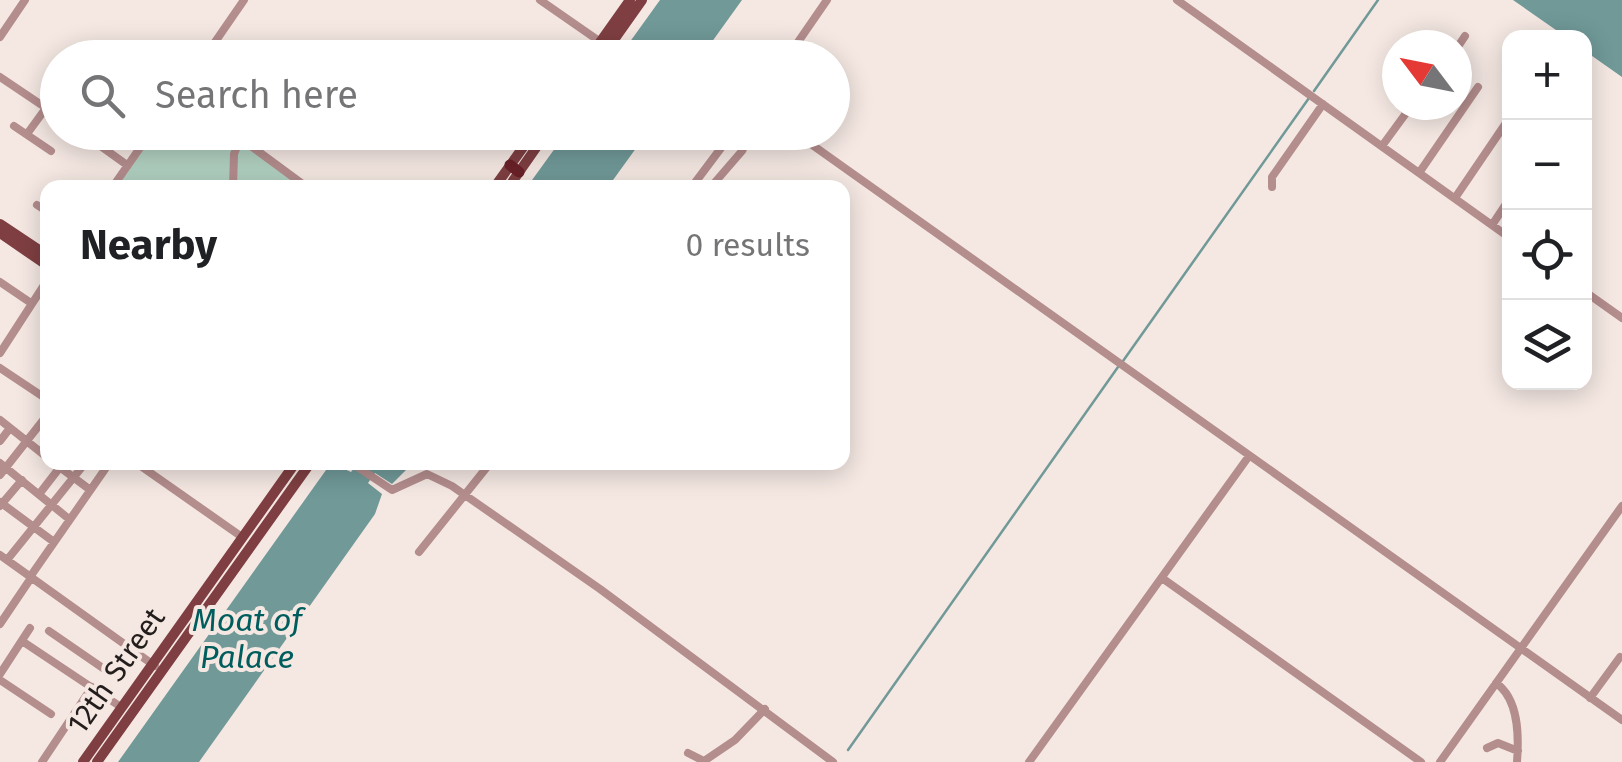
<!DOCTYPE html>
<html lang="en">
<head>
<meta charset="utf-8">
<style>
  :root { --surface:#fff; --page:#f6f6f6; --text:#202124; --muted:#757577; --line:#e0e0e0 }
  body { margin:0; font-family:"Fira Sans",sans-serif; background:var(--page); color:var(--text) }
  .controls { position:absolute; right:30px; top:30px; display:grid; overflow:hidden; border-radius:20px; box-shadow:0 5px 25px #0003 }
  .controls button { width:90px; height:90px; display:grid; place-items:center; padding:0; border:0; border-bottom:2px solid var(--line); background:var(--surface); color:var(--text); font:50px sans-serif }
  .compass { position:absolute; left:1382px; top:30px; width:90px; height:90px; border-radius:50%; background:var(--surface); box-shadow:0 5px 25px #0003; rotate:302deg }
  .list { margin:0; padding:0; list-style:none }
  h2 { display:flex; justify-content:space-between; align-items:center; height:130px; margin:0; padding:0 40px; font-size:42px }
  h2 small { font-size:32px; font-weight:400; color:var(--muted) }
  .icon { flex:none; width:55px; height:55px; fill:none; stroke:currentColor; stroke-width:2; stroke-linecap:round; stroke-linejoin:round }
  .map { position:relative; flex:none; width:1622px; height:762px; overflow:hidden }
  .search { position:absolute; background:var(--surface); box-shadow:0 5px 25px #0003; left:40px; top:40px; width:810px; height:110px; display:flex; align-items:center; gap:25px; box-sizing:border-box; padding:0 35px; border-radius:55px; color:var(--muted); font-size:38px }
  .panel { position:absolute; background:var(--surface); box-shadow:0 5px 25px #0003; left:40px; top:180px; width:810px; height:290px; border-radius:20px }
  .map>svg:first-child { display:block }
  .green { fill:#b1d0c0 }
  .water { fill:#709998 }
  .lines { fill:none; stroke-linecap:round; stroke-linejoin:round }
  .stream { stroke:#709998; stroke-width:2.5 }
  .minor { stroke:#b48d8d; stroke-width:8 }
  .major { stroke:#7f3f42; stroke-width:10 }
  .highway { stroke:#6a2128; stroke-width:11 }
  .labels { text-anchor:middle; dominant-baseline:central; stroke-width:8; stroke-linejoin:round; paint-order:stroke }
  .street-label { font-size:30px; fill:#231e1c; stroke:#f5e8e3 }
  .water-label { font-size:32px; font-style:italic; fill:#005d5d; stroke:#f5e8e3 }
</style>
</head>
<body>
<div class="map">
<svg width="1622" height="762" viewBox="0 0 1622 762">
  <rect width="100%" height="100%" fill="#f5e8e3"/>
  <path class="green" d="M154,132l74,1 78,54 -189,1z"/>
  <path class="water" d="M660,0h82l-41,57h-82z
    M1513,0h109v77l-37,-26 -1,-13 -18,-1z
    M566,133v-1l81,1 -39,54h-81z
    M331,463l20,9 7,-9h55l-21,21 -17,-11 -7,10 14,11 -7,20 -176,248h-81z"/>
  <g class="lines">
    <path class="stream" d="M1314,91l64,-91
      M1123,361l186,-263
      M848,750l270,-383"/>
    <path class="minor" d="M540,0l62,43
      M1177,0l333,238
      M0,37l25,-37
      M1457,48l8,-12
      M204,58l40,-58
      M787,58l40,-58
      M0,77l58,39
      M14,126l37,25
      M81,132l46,33
      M232,132l76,56
      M794,132l828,588
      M27,134l19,-26
      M1382,146l30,-41
      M1419,173l59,-86
      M1272,187v-10l51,-73
      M112,188l39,-56
      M233,188l1,-34 6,-15
      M691,188l42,-56
      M710,188l32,-37 9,-19
      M1455,198l55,-81
      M37,205l11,7
      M1492,225l18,-27
      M0,282l31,21
      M1584,291l38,27
      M0,353l48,-74
      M0,368l48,32
      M0,420l48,38
      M0,441l10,-13
      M53,462l36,27
      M135,462l107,75
      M350,462l42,28 35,-16 25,12 148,103 233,173
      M0,463l69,56
      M0,475l48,-61
      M40,493l24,-31
      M0,502l54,40
      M0,506l22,-26
      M419,552l72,-90
      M0,555l155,111
      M7,560l79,-98
      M30,577l80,-115
      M1162,578l259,184
      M0,624l31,-46
      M49,631l61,42
      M22,641l99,66
      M0,674l30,-46
      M0,680l51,34
      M1496,683c23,16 23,53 21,79
      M1590,698l30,-41
      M1487,748l11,-5 20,8
      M688,753l16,8 31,-21 30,-31
      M42,762l50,-75
      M1029,762l220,-306
      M1440,762l182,-256"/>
    <path class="major" d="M589,58l41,-58
      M601,58l41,-58
      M494,188l40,-56
      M508,188l39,-56
      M0,224l48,32
      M0,233l48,33
      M83,762l213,-300
      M97,762l214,-300"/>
    <path class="highway" d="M510,165l9,7"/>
  </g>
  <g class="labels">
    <g class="street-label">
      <text transform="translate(116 671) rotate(-55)">12th Street</text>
    </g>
    <g class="water-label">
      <text x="247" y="620">Moat of<tspan x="247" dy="37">Palace</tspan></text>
    </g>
  </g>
</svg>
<div class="controls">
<button>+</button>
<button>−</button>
<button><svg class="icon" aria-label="locate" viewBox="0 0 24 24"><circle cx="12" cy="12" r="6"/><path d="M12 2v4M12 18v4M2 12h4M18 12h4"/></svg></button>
<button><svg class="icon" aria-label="layers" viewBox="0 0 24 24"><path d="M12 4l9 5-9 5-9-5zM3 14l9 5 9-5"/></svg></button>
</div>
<svg class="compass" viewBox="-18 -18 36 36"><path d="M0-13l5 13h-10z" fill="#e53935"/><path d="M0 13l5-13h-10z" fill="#757577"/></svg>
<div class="search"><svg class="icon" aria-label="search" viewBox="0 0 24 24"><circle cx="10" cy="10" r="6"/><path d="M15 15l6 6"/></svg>Search here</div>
<section class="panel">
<h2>Nearby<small>0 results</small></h2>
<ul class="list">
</ul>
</section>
</div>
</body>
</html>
